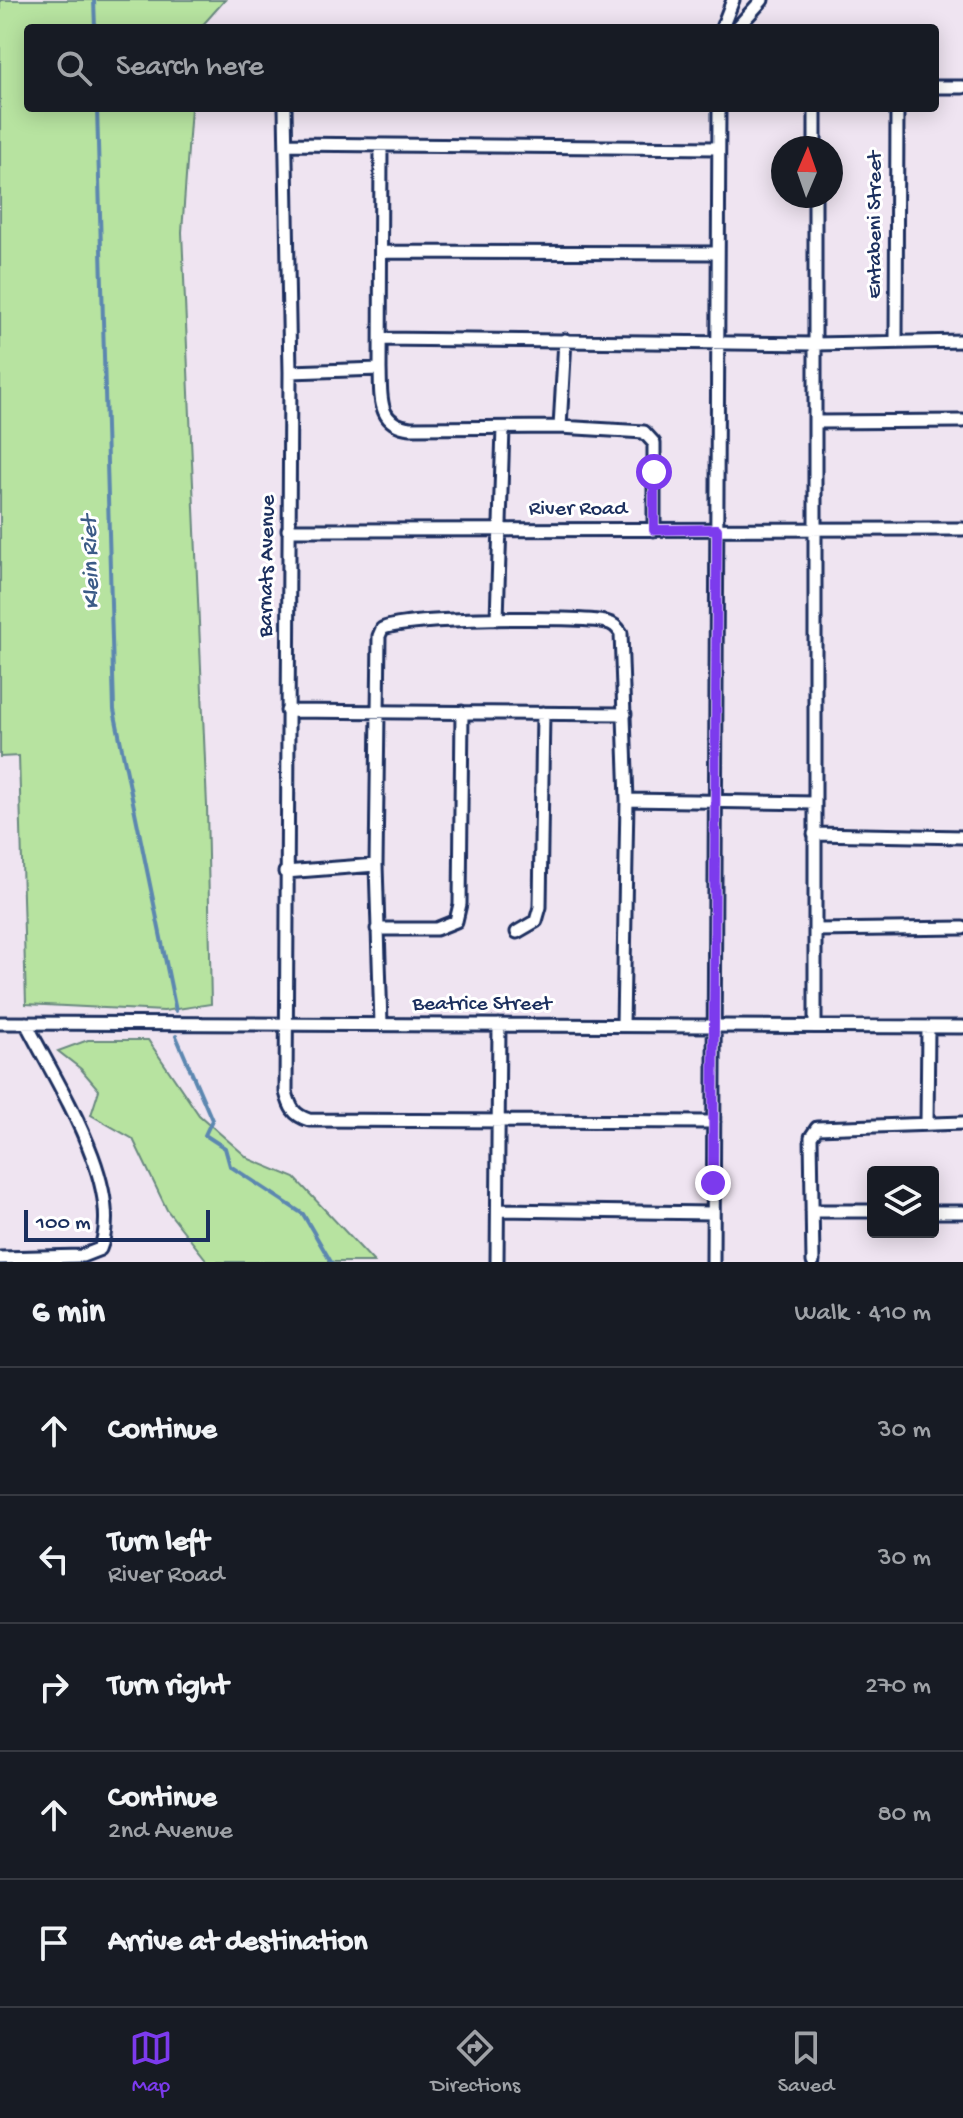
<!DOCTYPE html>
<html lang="en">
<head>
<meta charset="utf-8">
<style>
  :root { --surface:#171b24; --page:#20242c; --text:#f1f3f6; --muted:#9ea1a6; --line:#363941; --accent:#7c3aed }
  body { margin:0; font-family:"Gochi Hand",sans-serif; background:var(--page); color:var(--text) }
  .controls { position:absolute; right:24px; bottom:24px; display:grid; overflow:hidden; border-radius:8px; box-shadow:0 4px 20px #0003 }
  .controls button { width:72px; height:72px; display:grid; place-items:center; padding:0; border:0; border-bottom:2px solid var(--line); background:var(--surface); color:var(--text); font:40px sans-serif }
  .compass { position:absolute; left:771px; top:136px; width:72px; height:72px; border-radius:50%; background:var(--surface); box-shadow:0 4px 20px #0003; rotate:2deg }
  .scale { position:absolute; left:24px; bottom:20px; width:186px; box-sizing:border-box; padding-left:8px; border:4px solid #1b2f5e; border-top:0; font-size:22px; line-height:28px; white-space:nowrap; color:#1b2f5e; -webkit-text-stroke:6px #fff; paint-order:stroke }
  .stop { position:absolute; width:24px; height:24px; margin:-18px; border:6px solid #7c3aed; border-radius:50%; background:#fff }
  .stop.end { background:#7c3aed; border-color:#fff; box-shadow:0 2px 8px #0008 }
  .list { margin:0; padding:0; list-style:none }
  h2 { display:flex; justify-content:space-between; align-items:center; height:104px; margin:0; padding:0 32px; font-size:34px }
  h2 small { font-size:26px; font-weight:400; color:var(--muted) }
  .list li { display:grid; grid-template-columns:52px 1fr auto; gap:24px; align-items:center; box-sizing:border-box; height:128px; padding:0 32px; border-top:2px solid var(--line) }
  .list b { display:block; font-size:30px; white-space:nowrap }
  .list p { margin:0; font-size:26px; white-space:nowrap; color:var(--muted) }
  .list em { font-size:26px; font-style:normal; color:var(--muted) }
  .icon { flex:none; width:44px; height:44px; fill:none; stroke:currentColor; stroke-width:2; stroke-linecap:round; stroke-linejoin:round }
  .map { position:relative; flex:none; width:963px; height:1262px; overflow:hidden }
  .search { position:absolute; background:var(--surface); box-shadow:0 4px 20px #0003; left:24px; right:24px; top:24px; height:88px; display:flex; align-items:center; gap:20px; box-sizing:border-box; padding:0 28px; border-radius:8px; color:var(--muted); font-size:30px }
  .sheet { height:744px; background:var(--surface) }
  nav { display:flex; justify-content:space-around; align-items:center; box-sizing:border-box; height:112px; border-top:2px solid var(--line); background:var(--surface); font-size:22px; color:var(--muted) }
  nav a { display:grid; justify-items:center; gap:4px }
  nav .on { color:var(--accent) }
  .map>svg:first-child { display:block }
  .green { fill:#b7e3a0; stroke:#69897f; stroke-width:2 }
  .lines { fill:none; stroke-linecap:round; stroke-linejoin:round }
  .stream { stroke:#5c87b0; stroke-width:4 }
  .minor-casing { stroke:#1b2f5e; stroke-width:17 }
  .minor { stroke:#fff; stroke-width:11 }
  .route { stroke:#7c3aed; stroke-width:10 }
  .labels { text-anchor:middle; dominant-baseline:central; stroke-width:6; stroke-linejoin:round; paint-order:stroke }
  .street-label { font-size:22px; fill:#1b2f5e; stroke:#fff }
  .water-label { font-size:24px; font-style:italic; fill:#3b5b87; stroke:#fff }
</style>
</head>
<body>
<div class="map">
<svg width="963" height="1262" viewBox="0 0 963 1262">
  <rect width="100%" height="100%" fill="#efe4f1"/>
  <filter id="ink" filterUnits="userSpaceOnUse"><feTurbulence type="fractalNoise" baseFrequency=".0125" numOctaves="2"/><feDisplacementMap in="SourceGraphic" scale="16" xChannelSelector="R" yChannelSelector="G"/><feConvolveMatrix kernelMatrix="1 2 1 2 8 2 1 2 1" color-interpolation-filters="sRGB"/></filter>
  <g filter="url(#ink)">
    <path class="green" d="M0,0h225l-25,28h-172v80h163l-9,124 25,574 4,198 -47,7 -138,-7 -7,-248 -19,1z
      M88,1040h60l51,75 50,44 46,19 79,84h-166l-41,-52 -34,-71 -42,-24 8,-25 -18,-21 -23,-18z"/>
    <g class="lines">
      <path class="stream" d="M94,0l1,28
        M97,108l17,602 62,301
        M176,1036l36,84 -7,15 20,13 5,18 73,48 28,48"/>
      <defs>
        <path id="minor" d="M722,28l11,-28
          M737,28l25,-28
          M935,87h28
          M285,108l5,264 -4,720c4,15 7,23 23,28l405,2
          M286,144l432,4
          M381,147l-1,222c1,28 -3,56 31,59l149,-1 84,5 10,11v87
          M815,148v-40
          M382,252l336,1
          M381,339l434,5 148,-3
          M896,342l1,-234
          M290,372l90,-3
          M816,422l147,-1
          M560,427l5,-87
          M288,530l675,-1
          M497,619l6,-191
          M287,711l338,3
          M627,800l187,3
          M814,834l149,3
          M285,872l91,-7
          M377,929h59l20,-8 4,-17 2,-192
          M815,930l148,-2
          M517,932l19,-11 4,-14 3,-194
          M0,1023l963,4
          M381,1024l-5,-159 3,-229 3,-7c20,-12 198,-13 224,-7 8,2 11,5 15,11l6,167 -4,225
          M815,1026v-830
          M927,1123l1,-96
          M498,1210l215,3
          M812,1211h61
          M933,1212h30
          M0,1258l82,-2 18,-7c26,-62 -46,-170 -74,-226
          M497,1262l2,-237
          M713,1262l6,-1154
          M813,1262l-2,-125 6,-9 146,-5"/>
      </defs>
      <use href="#minor" class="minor-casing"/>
      <use href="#minor" class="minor"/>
    </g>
  </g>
  <g class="lines" filter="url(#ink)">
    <path class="route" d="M654,472v58l63,-1 -4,654"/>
  </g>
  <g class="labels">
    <g class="street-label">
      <text transform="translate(876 225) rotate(-90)">Entabeni Street</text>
      <text x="578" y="510">River Road</text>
      <text transform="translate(268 566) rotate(-89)">Barnats Avenue</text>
      <text x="482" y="1005">Beatrice Street</text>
    </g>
    <g class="water-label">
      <text transform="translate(92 563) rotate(-92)">Klein Riet</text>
    </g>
  </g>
</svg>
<div class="controls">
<button><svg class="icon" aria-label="layers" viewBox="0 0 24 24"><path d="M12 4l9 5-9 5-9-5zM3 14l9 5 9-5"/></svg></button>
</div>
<svg class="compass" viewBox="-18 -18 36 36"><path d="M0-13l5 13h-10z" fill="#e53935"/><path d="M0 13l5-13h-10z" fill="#9ea1a6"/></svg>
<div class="scale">100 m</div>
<div class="stop" style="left:654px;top:472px"></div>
<div class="stop end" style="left:713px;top:1183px"></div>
<div class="search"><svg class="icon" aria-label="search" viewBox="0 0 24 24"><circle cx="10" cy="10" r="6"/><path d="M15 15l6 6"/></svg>Search here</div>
</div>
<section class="sheet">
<h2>6 min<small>Walk · 410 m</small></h2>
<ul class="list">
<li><svg class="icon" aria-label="ahead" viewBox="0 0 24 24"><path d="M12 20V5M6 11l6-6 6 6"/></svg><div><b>Continue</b></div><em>30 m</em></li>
<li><svg class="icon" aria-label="left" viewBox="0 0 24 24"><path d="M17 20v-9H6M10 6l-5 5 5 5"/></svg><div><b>Turn left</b><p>River Road</p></div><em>30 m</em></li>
<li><svg class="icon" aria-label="right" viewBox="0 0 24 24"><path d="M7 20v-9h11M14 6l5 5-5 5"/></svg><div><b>Turn right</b></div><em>270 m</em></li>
<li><svg class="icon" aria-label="ahead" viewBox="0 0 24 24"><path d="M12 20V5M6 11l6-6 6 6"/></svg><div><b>Continue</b><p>2nd Avenue</p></div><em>80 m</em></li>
<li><svg class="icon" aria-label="arrive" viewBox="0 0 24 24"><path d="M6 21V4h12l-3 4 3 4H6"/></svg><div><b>Arrive at destination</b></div></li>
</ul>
</section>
<nav>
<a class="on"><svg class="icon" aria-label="map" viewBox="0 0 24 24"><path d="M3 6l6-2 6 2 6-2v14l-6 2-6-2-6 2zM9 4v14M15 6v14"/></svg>Map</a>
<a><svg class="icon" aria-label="directions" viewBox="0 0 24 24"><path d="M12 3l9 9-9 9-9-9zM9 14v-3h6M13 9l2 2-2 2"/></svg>Directions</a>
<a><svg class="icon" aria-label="saved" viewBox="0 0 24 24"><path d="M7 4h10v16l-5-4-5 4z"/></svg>Saved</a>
</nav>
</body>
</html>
